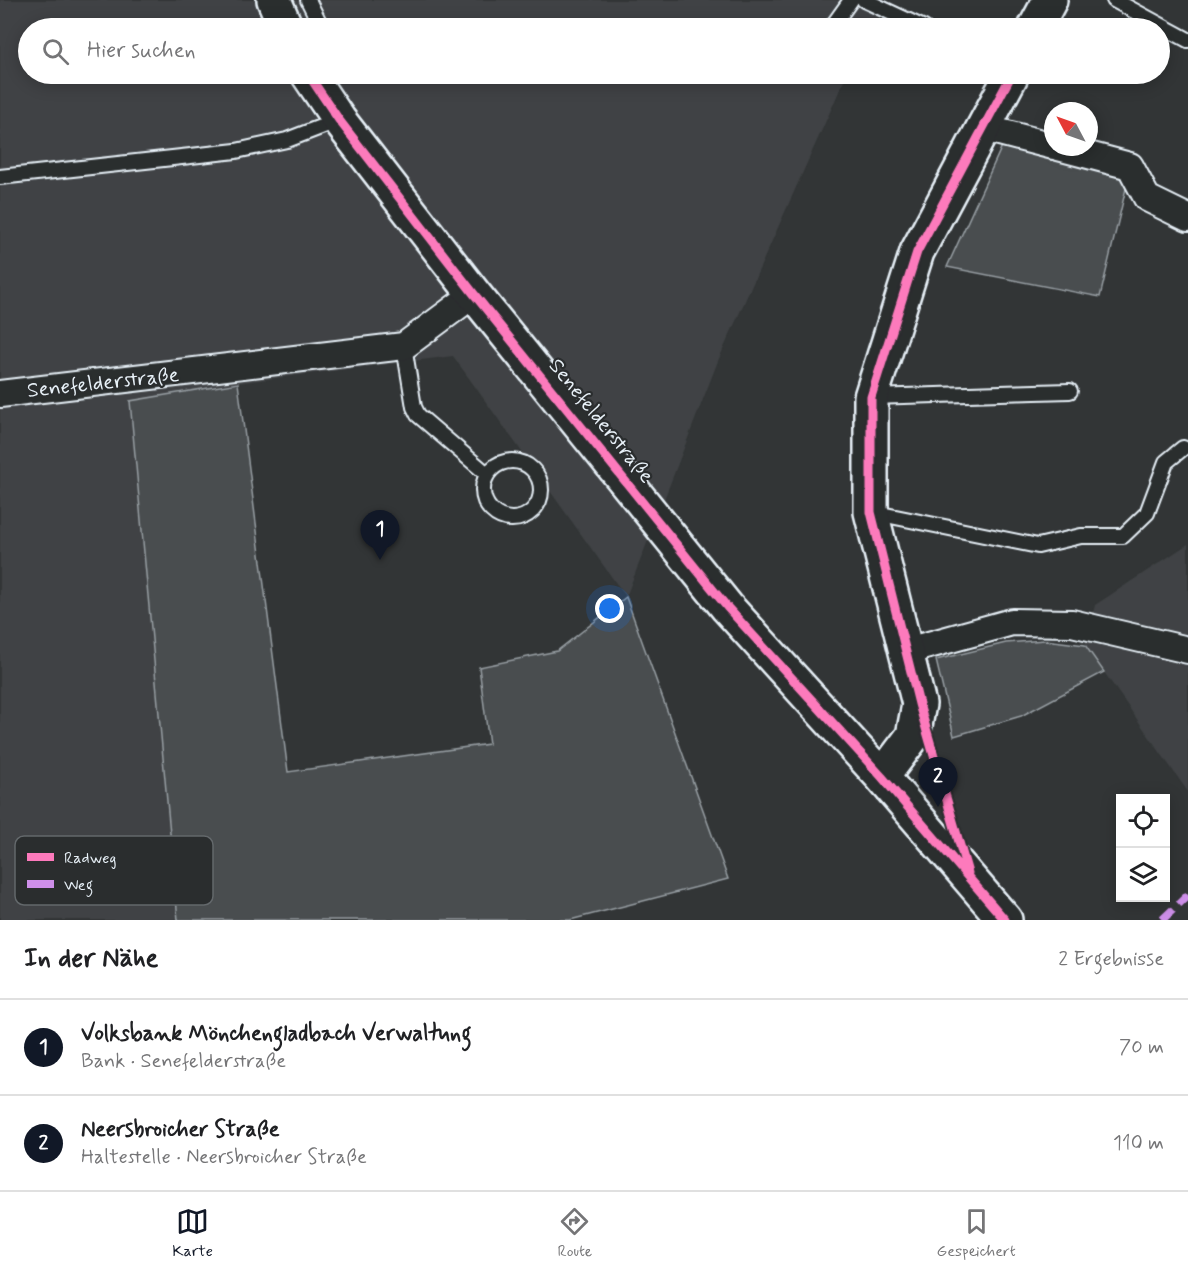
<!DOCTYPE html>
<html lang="de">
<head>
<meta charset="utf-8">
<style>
  :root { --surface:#fff; --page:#f2f2f2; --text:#202124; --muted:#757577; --line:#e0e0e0; --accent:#111827 }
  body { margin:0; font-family:Mynerve,sans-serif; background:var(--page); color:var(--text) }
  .controls { position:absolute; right:18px; bottom:18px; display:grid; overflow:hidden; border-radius:0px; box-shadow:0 3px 15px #0003 }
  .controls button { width:54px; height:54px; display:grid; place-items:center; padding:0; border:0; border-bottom:2px solid var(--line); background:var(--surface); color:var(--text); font:30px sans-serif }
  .compass { position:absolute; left:1044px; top:102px; width:54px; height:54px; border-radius:50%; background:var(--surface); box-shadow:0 3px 15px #0003; rotate:311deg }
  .you { position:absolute; left:610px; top:609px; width:21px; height:21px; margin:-15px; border:4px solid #fff; border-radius:50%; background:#1a73e8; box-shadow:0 0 0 9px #1a73e833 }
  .badge { display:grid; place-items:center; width:39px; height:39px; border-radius:50%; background:var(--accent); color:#fff; font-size:20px; font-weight:700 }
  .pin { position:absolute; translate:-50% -50px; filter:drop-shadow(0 2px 3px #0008) }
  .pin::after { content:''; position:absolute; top:32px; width:21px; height:18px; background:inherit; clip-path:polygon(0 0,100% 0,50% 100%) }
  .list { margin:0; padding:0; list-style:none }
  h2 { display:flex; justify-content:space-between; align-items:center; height:78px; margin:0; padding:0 24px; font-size:26px }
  h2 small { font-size:20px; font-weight:400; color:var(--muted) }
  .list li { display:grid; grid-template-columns:39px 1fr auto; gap:18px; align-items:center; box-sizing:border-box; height:96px; padding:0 24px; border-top:2px solid var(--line) }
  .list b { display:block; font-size:22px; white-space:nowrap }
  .list p { margin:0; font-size:20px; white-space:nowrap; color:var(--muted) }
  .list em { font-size:20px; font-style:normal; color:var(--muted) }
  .icon { flex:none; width:33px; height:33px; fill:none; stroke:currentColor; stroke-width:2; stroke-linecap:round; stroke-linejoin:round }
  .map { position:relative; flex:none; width:1188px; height:920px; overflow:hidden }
  .search { position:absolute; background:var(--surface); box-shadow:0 3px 15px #0003; left:18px; right:18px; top:18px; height:66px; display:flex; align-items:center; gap:15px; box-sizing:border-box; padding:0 21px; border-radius:33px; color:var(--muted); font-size:22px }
  .sheet { height:270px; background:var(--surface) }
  nav { display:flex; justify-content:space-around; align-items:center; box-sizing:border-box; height:84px; border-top:2px solid var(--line); background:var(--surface); font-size:16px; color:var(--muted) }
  nav a { display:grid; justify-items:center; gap:3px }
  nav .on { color:var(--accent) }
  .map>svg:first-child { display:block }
  .built { fill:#3f4244 }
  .green { fill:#494d4f; stroke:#989fa4; stroke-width:1.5 }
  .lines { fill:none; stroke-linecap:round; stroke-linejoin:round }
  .lane-casing { stroke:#e8f1f8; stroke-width:18 }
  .street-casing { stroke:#e8f1f8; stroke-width:30 }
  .secondary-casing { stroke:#e8f1f8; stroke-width:38 }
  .lane { stroke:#2a2d2e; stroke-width:14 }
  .street { stroke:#2a2d2e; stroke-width:26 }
  .secondary { stroke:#2a2d2e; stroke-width:33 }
  .quiet { stroke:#ce8fe9; stroke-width:8; stroke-dasharray:15 8; stroke-linecap:butt }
  .cycleway-casing { stroke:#2a2d2e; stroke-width:13 }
  .cycleway { stroke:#fd7abc; stroke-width:9 }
  .labels { text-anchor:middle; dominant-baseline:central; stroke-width:4.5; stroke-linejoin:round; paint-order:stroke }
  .street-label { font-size:21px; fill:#e8f1f8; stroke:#2a2d2e }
  .key { fill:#2a2d2e; stroke:#63686b; stroke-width:1.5 }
  .key-label { font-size:16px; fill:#e8f1f8 }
</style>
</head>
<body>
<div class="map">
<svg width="1188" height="920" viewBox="0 0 1188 920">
  <rect width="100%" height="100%" fill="#323536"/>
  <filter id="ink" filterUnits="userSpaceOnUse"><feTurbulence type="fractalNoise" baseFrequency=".0167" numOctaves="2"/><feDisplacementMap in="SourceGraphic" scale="12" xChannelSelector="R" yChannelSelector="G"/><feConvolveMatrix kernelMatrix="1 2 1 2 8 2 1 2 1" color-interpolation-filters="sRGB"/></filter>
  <g filter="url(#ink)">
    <path class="built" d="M0,0h888l-17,28h-843v46h819l-129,287 -92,236 -173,-241 -215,27 -108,18 48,519h-178z
      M1188,544v248l-103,-147 10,-40z"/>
    <path class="green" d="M1003,144l125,36 -28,117 -153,-30z
      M238,383l50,389 201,-28 -10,-77 78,-16 69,-54 102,282 -158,41h-392l-48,-519z
      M1045,640l40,5 19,27 -83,44 -67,20 -18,-76 70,-17z"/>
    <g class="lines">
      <defs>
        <path id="lane" d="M308,0l14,28
          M864,0l60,28
          M1114,0l74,40
          M831,28l20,-28
          M0,177l236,-26 51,-11 52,-20
          M404,346l10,61 4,8 69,59
          M871,397l199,-6
          M483 490a29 29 0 1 1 58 0a29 29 0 1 1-58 0Z
          M871,512l167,34 43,-10h42l24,-23 19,-51 17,-14"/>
        <path id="street" d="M984,128l69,18
          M1058,147l72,19 17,32 41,20
          M0,394l404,-48 70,-52
          M907,651l105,-29 60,1 116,27"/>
        <path id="secondary" d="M274,0l12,28
          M1035,28l15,-28
          M308,74l31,46 135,174 253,313 155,170 123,143
          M882,777l31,-41 6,-32 -48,-192v-115l46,-145 95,-178"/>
      </defs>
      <use href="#lane" class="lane-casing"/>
      <use href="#street" class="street-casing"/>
      <use href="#secondary" class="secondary-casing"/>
      <use href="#lane" class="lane"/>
      <use href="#street" class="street"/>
      <use href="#secondary" class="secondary"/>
      <path class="quiet" d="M1162,920l26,-25"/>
      <defs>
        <path id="cycleway" d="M308,74l31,46 135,174 253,313 155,170 123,143
          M968,873l-49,-169 -48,-192v-115l46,-145 95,-178"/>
      </defs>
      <use href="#cycleway" class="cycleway-casing"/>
      <use href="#cycleway" class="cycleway"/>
    </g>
  </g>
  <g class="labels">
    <g class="street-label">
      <text transform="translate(103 383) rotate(-6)">Senefelderstraße</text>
      <text transform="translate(601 421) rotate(51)">Senefelderstraße</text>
    </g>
  </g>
  <rect x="15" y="836" width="198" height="69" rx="9" class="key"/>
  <rect x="27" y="853" width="27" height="8" fill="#fd7abc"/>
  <rect x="27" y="880" width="27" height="8" fill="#ce8fe9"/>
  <g class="key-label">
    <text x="64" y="863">Radweg</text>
    <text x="64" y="890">Weg</text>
  </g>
</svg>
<div class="controls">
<button><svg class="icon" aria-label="locate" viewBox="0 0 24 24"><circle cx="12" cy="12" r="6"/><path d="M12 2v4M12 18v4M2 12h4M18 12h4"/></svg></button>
<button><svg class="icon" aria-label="layers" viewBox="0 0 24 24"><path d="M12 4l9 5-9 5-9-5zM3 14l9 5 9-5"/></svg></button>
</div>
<svg class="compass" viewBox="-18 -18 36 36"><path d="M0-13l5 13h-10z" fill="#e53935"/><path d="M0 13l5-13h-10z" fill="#757577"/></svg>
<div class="you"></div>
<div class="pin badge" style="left:380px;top:560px">1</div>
<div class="pin badge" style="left:938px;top:807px">2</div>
<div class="search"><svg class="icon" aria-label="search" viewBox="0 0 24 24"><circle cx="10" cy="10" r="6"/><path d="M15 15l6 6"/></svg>Hier suchen</div>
</div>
<section class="sheet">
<h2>In der Nähe<small>2 Ergebnisse</small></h2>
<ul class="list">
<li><span class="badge">1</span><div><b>Volksbank Mönchengladbach Verwaltung</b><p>Bank · Senefelderstraße</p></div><em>70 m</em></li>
<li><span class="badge">2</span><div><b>Neersbroicher Straße</b><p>Haltestelle · Neersbroicher Straße</p></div><em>110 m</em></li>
</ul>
</section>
<nav>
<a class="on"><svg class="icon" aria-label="map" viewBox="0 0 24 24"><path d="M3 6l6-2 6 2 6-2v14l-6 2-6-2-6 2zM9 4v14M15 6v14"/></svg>Karte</a>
<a><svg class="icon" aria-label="directions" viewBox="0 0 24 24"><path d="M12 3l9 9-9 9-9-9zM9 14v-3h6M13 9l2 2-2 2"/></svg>Route</a>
<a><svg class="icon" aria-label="saved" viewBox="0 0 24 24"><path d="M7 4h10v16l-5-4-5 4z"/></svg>Gespeichert</a>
</nav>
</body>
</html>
